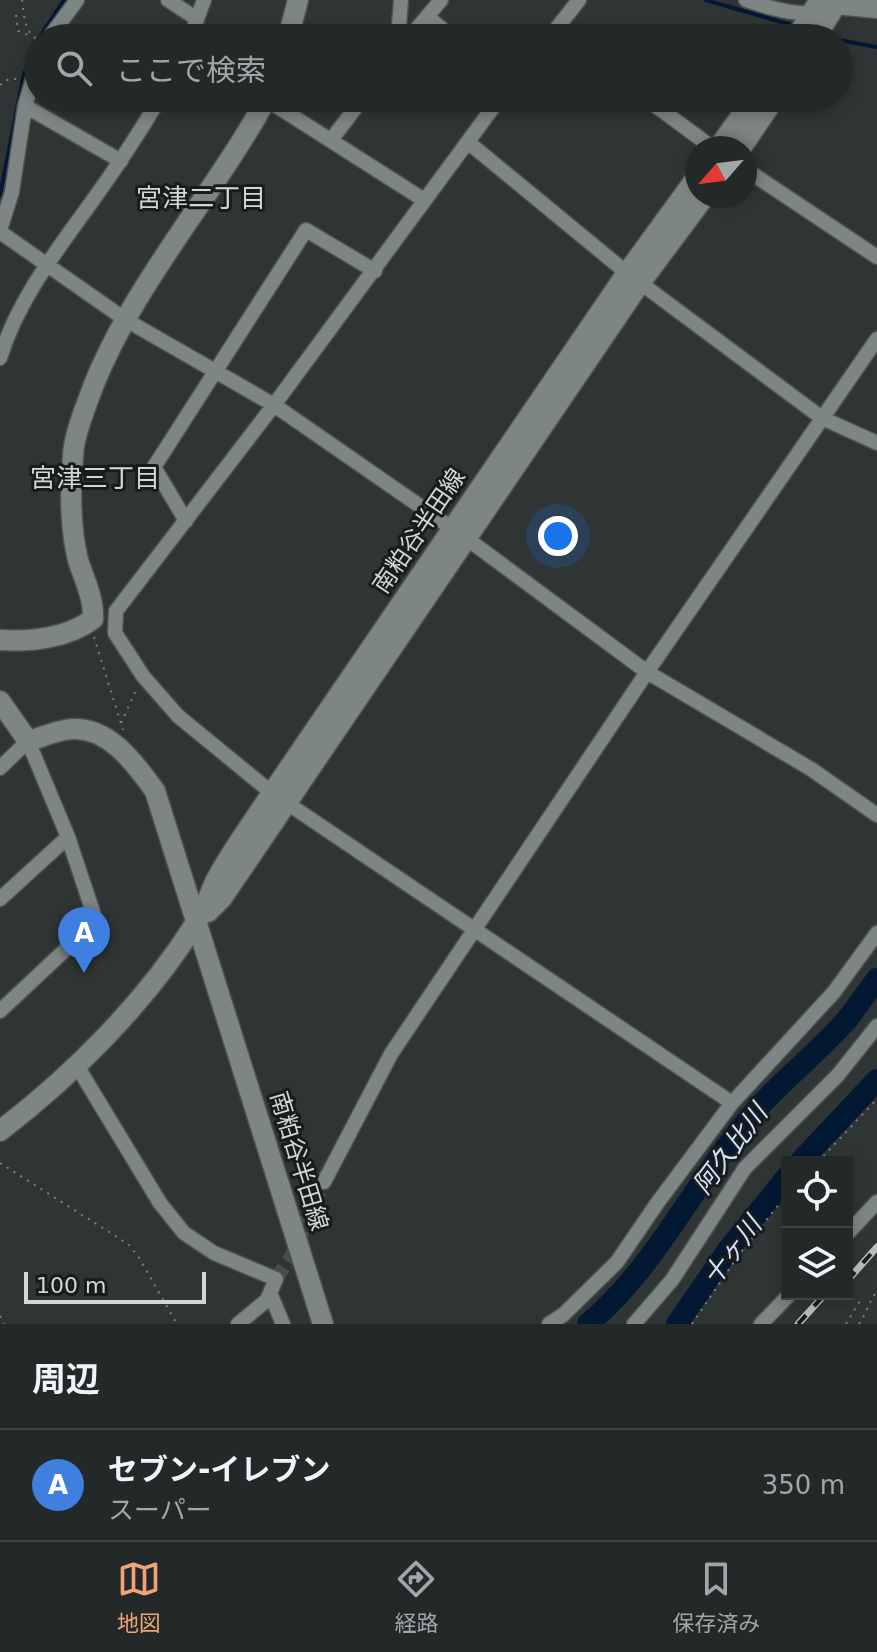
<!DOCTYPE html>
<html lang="ja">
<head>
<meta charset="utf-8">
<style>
  :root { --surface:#232828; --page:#2f3434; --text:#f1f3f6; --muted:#a3a6a8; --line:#404445; --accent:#efa377 }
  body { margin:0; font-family:"DejaVu Sans","Noto Sans JP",sans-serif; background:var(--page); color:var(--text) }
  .controls { position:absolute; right:24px; bottom:24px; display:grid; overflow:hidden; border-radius:0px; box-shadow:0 4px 12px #0003 }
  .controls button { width:72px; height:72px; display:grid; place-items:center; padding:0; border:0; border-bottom:2px solid var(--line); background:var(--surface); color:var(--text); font:40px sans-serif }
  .compass { position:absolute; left:685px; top:136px; width:72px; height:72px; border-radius:50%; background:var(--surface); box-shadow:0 4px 12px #0003; rotate:242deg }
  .scale { position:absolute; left:24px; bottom:20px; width:182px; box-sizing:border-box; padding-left:8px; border:4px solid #d3d6d6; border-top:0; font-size:22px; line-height:28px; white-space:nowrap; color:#d3d6d6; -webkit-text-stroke:6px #191c1c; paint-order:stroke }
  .you { position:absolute; left:558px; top:536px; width:28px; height:28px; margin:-20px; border:6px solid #fff; border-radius:50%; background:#1a73e8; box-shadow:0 0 0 12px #1a73e833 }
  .badge { display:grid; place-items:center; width:52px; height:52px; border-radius:50%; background:var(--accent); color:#fff; font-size:26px; font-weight:700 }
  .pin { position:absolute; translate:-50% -66px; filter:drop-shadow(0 2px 4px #0008) }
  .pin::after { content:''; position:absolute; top:42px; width:28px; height:24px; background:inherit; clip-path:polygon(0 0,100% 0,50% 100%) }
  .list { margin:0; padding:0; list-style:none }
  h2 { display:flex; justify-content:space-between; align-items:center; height:104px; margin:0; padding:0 32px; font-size:34px }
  h2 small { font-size:26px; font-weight:400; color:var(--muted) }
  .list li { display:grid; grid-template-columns:52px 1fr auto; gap:24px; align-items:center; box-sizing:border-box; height:112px; padding:0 32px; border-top:2px solid var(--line) }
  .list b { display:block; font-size:30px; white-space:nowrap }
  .list p { margin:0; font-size:26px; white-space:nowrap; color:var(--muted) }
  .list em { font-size:26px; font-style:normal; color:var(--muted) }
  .icon { flex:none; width:44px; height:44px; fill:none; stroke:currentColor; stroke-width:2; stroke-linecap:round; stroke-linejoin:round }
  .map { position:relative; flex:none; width:877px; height:1324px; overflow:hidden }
  .search { position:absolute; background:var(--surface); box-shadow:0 4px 12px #0003; left:24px; right:24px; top:24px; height:88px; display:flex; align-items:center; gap:20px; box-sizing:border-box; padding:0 28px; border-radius:44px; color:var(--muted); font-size:30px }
  .sheet { height:216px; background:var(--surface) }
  nav { display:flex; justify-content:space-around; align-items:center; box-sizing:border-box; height:112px; border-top:2px solid var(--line); background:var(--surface); font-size:22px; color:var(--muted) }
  nav a { display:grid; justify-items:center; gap:4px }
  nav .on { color:var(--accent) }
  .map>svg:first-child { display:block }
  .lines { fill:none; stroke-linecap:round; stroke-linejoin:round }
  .stream { stroke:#021833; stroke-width:4 }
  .river { stroke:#021833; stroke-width:22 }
  .street-tunnel { stroke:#484d4d; stroke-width:14; stroke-dasharray:14 7; stroke-linecap:butt }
  .street-casing { stroke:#4c5151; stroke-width:17 }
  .secondary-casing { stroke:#4c5151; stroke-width:23 }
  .path { stroke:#7c8080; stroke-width:2; stroke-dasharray:2 6; stroke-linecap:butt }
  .street { stroke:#7e8585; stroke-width:14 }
  .secondary { stroke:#7e8585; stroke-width:20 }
  .rail-casing { stroke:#babdbd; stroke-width:7 }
  .rail { stroke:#191c1c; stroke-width:4; stroke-dasharray:12; stroke-linecap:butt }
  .labels { text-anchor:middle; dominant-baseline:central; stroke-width:6; stroke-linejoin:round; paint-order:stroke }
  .street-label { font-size:24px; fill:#d3d6d6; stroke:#191c1c }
  .neighbourhood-label { font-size:26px; fill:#d3d6d6; stroke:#191c1c }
  .water-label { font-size:26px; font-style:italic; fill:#cfe4fe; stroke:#191c1c }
</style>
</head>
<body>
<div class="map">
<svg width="877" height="1324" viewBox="0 0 877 1324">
  <rect width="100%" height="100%" fill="#2f3535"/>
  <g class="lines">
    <path class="stream" d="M706,0l89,26
      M823,35l11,3
      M39,38l25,-38
      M839,40l38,7
      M0,195l24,-121 14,-33"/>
    <path class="river" d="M800,1162l77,-82
      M588,1324c71,-60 108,-146 169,-215 27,-30 60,-56 87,-86 12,-14 22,-30 33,-44
      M677,1324l51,-74 59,-73"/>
    <path class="street-tunnel" d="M276,1279l17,-26 31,-71"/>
    <defs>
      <path id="street" d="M168,0l29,19
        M746,0c17,6 56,18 73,11
        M428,17l25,21
        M49,38l28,-38
        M190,38l14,-38
        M398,38l3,-38
        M409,38l32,-38
        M549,38l30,-38
        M264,98l160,102
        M500,98l-226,307 -158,206 -1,22 28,43 35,40 94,77 460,310
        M645,98l68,50
        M25,106l96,55
        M331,140l32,-42
        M469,143l158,130 195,145 55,25
        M745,169l132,88
        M0,230l12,-38 13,-86 13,-45
        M0,232l126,88 148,85 192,133 181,134 164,97 66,46
        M0,358c18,-59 58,-109 93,-158 24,-33 46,-67 67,-102
        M186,521l-32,-54 152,-237 69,41
        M0,768l28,-27 40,96 28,84 -96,90
        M0,899l68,-62
        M77,1066l83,137 24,30 30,20 62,26 -9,21 -29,24
        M324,1182l67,-128 256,-382 230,-333
        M847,1234l30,-32
        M270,1293l13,31
        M549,1324l14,-9 54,-53 41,-60 74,-99 102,-111 43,-59
        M634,1324l38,-44 73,-112 93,-93 39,-49
        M761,1324l29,-30"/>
      <path id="secondary" d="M836,4l41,4
        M288,38l10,-38
        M796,38l24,-38
        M815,38l24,-38
        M718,148l36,-50
        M741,148l34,-50
        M0,640c31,2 68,-2 93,-21 1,-21 -9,-40 -15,-59 -8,-33 -8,-70 -5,-104 1,-21 11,-44 18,-64 41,-107 121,-194 176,-294
        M0,701l28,40c12,-3 25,-9 37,-11 41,-8 70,33 90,61l168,533
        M208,912l14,-14 418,-615 65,-87
        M0,1131c73,-56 145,-128 195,-207 9,-13 14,-29 21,-44 16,-30 37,-58 56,-87l355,-520 70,-96"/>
    </defs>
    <use href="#street" class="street-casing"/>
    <use href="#secondary" class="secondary-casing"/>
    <path class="path" d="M22,0c2,14 2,32 15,39
      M16,15l2,16 13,5
      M0,85l9,-6h9
      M94,637l29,93
      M121,723l16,-35
      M818,1162l59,-63
      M0,1163l128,81 10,12 39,68
      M0,1316l4,8
      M692,1324l46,-68 49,-62
      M846,1324l14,-23
      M859,1324c8,-11 10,-23 18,-33"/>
    <use href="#street" class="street"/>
    <use href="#secondary" class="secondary"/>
    <defs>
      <path id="rail" d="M847,1281l30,-34
        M798,1324l27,-30"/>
    </defs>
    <use href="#rail" class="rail-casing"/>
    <use href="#rail" class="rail"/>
  </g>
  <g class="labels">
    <g class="street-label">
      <text transform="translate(419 531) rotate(-56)">南粕谷半田線</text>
      <text transform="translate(299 1161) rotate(73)">南粕谷半田線</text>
    </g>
    <g class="neighbourhood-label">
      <text x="201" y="198">宮津二丁目</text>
      <text x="95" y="478">宮津三丁目</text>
    </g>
    <g class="water-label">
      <text transform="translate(730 1149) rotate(-53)">阿久比川</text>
      <text transform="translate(732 1251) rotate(-53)">十ヶ川</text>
    </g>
  </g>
</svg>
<div class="controls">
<button><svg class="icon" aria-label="locate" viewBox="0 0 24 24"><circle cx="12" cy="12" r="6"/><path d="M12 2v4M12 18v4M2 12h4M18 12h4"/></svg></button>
<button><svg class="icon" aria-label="layers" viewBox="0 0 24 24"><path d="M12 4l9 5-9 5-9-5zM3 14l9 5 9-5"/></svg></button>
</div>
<svg class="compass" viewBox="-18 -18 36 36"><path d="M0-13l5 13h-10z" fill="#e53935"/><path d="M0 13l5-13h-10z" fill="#a3a6a8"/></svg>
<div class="scale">100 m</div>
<div class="you"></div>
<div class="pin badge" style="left:84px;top:973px;background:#3f7fe0">A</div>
<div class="search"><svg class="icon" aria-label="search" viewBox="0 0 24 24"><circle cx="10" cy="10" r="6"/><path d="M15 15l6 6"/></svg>ここで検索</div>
</div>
<section class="sheet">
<h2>周辺<small></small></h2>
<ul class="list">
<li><span class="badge" style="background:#3f7fe0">A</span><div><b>セブン-イレブン</b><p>スーパー</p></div><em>350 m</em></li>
</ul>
</section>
<nav>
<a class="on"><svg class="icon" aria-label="map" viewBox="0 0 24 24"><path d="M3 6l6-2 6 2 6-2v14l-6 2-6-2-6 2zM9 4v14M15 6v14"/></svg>地図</a>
<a><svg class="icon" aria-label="directions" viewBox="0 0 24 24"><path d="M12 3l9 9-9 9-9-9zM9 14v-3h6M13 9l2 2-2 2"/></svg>経路</a>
<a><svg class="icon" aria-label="saved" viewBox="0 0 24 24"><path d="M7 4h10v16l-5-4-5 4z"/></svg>保存済み</a>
</nav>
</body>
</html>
